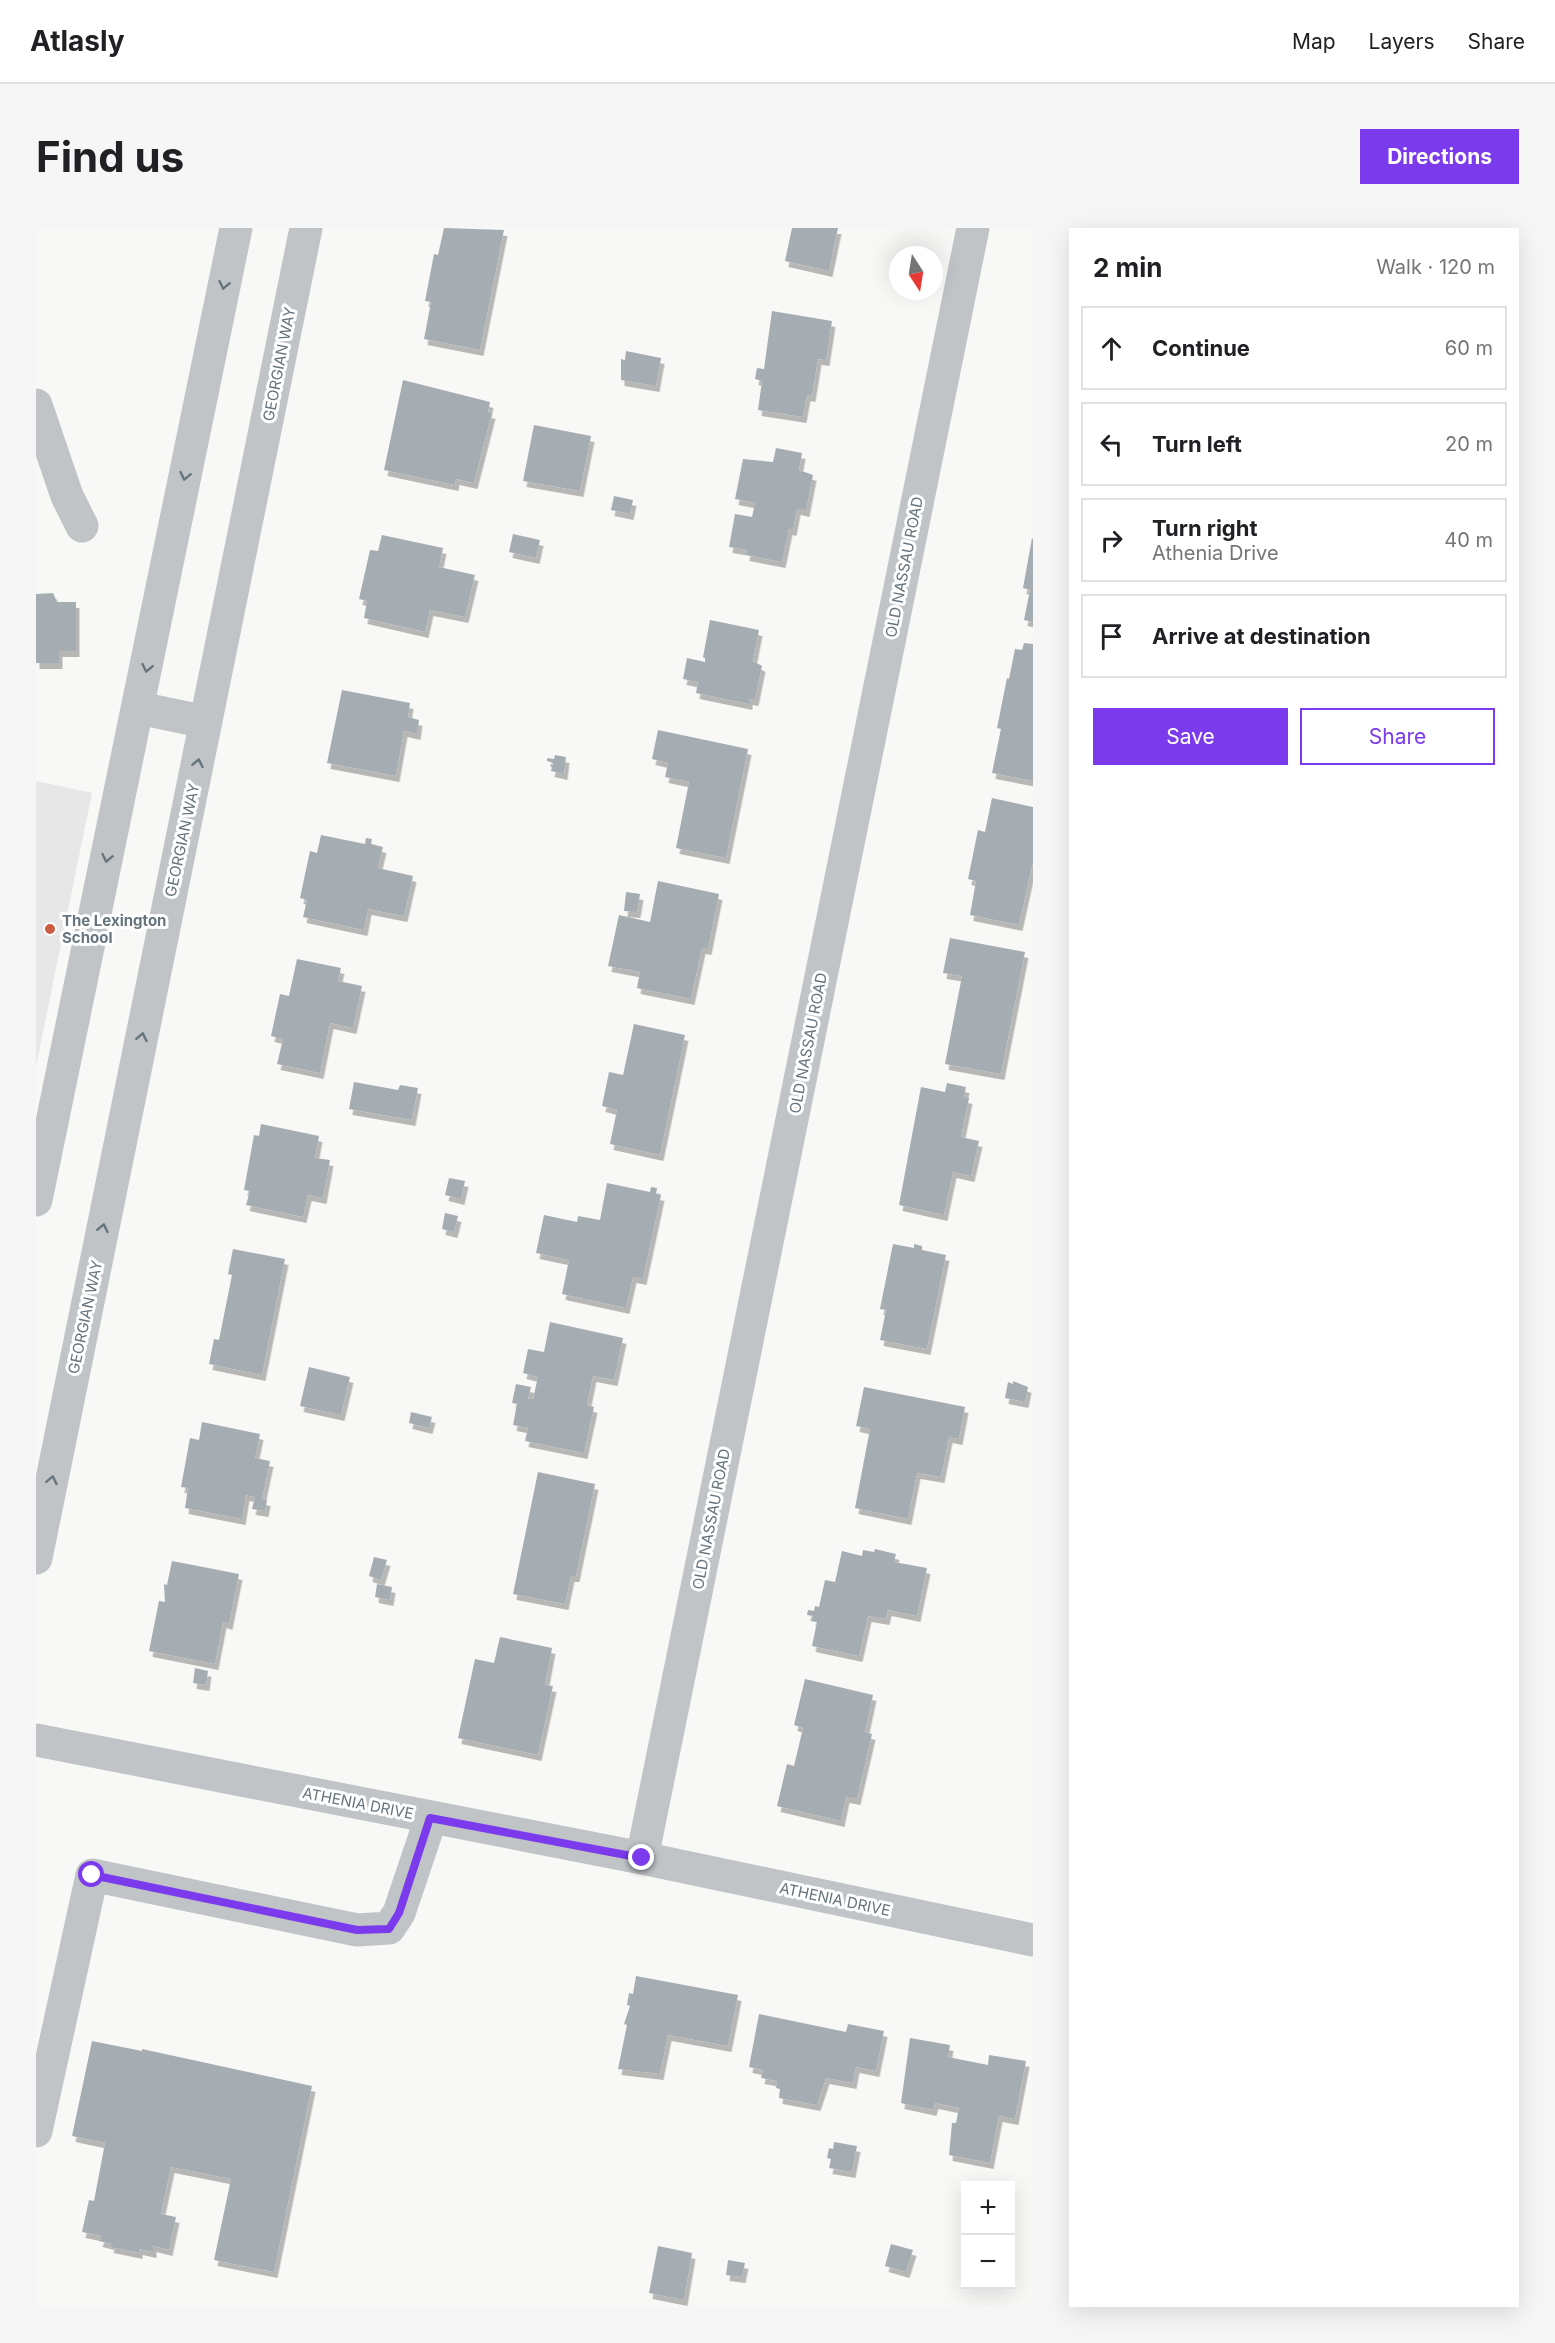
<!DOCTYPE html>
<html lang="en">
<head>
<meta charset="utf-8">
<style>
  :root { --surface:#fff; --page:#f6f6f6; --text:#202124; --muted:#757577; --line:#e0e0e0; --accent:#7c3aed }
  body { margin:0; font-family:Inter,sans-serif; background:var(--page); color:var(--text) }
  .controls { position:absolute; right:18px; bottom:18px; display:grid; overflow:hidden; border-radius:0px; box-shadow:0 6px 24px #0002 }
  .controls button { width:54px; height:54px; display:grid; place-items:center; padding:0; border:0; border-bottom:2px solid var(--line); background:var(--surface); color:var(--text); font:30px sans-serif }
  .compass { position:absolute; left:853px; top:18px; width:54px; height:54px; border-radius:50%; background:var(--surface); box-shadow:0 6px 24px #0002; rotate:168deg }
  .stop { position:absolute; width:18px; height:18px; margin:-14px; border:4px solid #7c3aed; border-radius:50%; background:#fff }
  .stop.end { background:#7c3aed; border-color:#fff; box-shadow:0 2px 6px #0008 }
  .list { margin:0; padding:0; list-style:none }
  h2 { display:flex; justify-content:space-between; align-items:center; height:78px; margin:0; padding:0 24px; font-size:26px }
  h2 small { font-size:20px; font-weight:400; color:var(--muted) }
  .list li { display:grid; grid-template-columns:39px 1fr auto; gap:18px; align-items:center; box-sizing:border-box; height:84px; margin:0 12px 12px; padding:0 12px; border:2px solid var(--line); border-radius:0px }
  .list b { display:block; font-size:22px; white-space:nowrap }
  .list p { margin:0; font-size:20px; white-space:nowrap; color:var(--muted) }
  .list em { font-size:20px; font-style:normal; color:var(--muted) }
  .actions { display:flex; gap:12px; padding:18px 24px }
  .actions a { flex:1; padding:14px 0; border:2px solid var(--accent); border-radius:0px; text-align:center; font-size:21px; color:var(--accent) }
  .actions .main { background:var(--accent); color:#fff }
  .icon { flex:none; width:33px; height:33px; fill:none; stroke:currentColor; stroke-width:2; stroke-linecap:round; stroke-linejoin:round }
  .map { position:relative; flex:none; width:997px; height:2079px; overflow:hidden; border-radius:0px }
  header { display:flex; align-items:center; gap:36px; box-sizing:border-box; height:84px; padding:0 30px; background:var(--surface); border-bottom:2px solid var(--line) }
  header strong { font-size:28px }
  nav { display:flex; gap:33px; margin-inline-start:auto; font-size:21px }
  .intro { display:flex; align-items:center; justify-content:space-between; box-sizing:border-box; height:144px; padding:0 36px }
  h1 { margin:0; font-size:42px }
  .button { padding:15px 27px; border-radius:0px; background:var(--accent); color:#fff; font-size:21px; font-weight:700 }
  main { display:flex; gap:36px; padding:0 36px }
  aside { flex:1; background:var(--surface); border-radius:0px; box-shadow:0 6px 24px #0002 }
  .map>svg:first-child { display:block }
  .built { fill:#e6e7e6 }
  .building { fill:#a6adb2; filter:url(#shadow) }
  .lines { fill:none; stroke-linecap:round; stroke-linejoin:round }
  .minor { stroke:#c0c4c7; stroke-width:33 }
  .oneway { stroke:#66747d }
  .route { stroke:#7c3aed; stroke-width:8 }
  .poi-dot { fill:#cd5d41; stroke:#fff; stroke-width:2 }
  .labels { text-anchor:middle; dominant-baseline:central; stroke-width:6; stroke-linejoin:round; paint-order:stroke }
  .street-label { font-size:15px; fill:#66747d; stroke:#fff }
  .poi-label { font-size:15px; font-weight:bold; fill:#66747d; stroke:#fff; text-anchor:start }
</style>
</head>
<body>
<header>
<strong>Atlasly</strong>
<nav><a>Map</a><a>Layers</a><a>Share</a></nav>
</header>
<div class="intro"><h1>Find us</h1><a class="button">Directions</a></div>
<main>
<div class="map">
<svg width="997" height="2079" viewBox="0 0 997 2079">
  <defs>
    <filter id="shadow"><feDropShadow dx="3.5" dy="6" stdDeviation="0" flood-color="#0004"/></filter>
  </defs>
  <rect width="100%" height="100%" fill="#f8f8f6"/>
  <path class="built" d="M0,553l56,12 -56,273z"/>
  <path class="building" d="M408,0l60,2 -24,120 -56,-11 7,-37 -6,-1 9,-47 4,1z
    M756,0h46l-9,43 -44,-10z
    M736,83l60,10 -6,39 -8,-1 -6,37 -5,-1 -4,22 -45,-7 4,-29 -7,-2 2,-11 7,1z
    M590,123l35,7 -5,28 -35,-6v-21l4,1z
    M367,152l87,22 -2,10 4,1 -18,70 -18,-4 -1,6 -71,-15z
    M498,197l57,11 -11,55 -57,-10z
    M740,220l26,5 -3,17 14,5 -7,36 -9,-2 -4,21 -4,-1 -7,33 -36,-7 1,-5 -18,-3 6,-33 17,3 3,-14 -20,-4 8,-40 30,3z
    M578,268l19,4 -3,14 -19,-4z
    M477,306l27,6 -4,18 -27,-6z
    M346,307l61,13 -4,19 36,8 -10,42 -35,-7 -5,22 -61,-14 3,-17 -8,-2 11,-49 8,1z
    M996,310l1,1v83l-9,-2 6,-30 -7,-2z
    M17,365l4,9h19v49h-17v12h-23v-69z
    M674,392l49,10 -6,31 9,5 -7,34 -6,-1v5l-53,-11 2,-11 -15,-3 4,-21 18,4v-4l-2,-1z
    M988,415l9,1v137l-41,-8 9,-44 -4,-1 10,-50 2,1 6,-30 7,1z
    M306,462l68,13 -2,14 11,3 -2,14 -13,-3 -8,45 -69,-13z
    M622,502l90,19 -22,109 -50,-10 13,-66 -24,-5 3,-14 -16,-4z
    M519,527l11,2 -2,17 -13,-3 2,-8 -6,-2v-3l7,1z
    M956,570l41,9v55l-14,63 -49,-10 6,-34 -8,-2 10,-49 7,2z
    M285,607l44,9 1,-6 6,1 -1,5 12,3 -5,21 35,8 -9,40 -36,-7 -4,21 -61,-13 4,-17 -7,-2 10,-47 7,2z
    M622,653l61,13 -11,55 -6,-1 -11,51 -54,-11 3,-16 -32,-6 11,-51 31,7z
    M590,664l14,2 -3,18 -13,-1z
    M914,710l75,14 -24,122 -56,-10 17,-88 -19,-3z
    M261,731l44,9 -3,13 24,5 -9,42 -23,-5 -10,50 -43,-9 6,-25 -12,-3 9,-42 9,2z
    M598,796l51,11 -25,120 -50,-11 7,-34 -15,-4 7,-34 14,3z
    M318,854l44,8 2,-5 18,3 -6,32 -63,-11z
    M911,855l19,4 -2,10 5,1 -8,39 18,4 -8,35 -18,-4 -9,43 -45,-10 22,-118 24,5z
    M225,896l58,12 -4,22 15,2 -7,38 -15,-3 -5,22 -57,-12 4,-14 -6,-1 10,-55 5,1z
    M413,950l16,3 -4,18 -16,-4z
    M571,955l43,9 1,-5 6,1 -1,6 5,1 -18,84 -10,-2 -7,31 -64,-14 7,-34 -33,-7 8,-38 33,7 1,-6 22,4z
    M409,985l13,3 -4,16 -12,-3z
    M857,1016l21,4v-4l8,2v4l24,5 -19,94 -47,-9 6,-30 -6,-1z
    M197,1021l52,10 -23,116 -53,-11 5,-25 5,1 13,-65 -4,-1z
    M514,1094l73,16 -9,42 -21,-4 -6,29 7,2 -10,46 -59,-12 3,-13 -15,-3 4,-21 -5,-1 4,-19 15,3 -3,12h5l5,-22 -15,-4 5,-24 16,3z
    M273,1139l41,10 -9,38 -41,-9z
    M977,1153l15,6 -3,15 -20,-4 3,-16 5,2z
    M828,1159l101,20 -6,32 -10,-2 -8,40 -24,-4 -9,46 -53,-11 15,-79 -14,-3z
    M375,1184l21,5 -3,11 -20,-5z
    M166,1194l58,12 -5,24 15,3 -8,38 5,1 -2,11 -13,-2 3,-12 -9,-2 -4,24 -57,-11 3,-20 -7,-1 9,-49 9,2z
    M502,1244l57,12 -19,92h-5l-6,28 -52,-10z
    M839,1321l21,5 -2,8 33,6 -10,48 -29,-6 -2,9 -18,-3 -9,40 -47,-10 5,-24 -5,-1 1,-5 -6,-1 1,-5 6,1 1,-5 4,1 6,-27 10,2 7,-31 20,5 1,-6 11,2z
    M338,1329l13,3 -6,20 -12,-4z
    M136,1333l67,13 -10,50 -6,-2 -8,42 -66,-13 10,-50 6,1 -1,-18 3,1z
    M341,1356l15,3 -2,13 -15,-3z
    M464,1409l52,11 -7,37 8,1 -15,69 -80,-17 17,-79 19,4z
    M159,1440l13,3 -2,14 -13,-2z
    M769,1451l68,16 -8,37 7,2 -15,65 -11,-2 -5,24 -64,-15 10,-42 7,2 9,-38 -9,-3z
    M600,1748l102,19 -10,51 -60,-11 -8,39 -42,-5 9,-44 -3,-1 6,-18 -3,-1 2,-12 4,1z
    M723,1786l87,18 2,-8 36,7 -8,40 -20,-4 -3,16 -27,-5 -9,27 -38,-7 1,-9 -4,-1 1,-7 -16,-3 2,-8 -14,-3z
    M874,1810l40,7 -2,12 40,8 1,-10 37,6 -11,58 -16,-3 -9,47 -41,-8 3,-32h4l3,-15 -24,-5 -2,7 -32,-7z
    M56,1813l50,10v-2l170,37 -38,186 -60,-12 17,-81 -60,-12 -10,47 15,3 -7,33 -16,-4v6l-14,-3v4l-29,-6 1,-3 -12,-3 2,-5 -19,-4 7,-32 5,1 11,-58 -33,-7z
    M798,1914l23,4 -5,26 -23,-4 2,-9 -4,-1 2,-10 4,1z
    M855,2016l22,6 -7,22 -21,-6z
    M622,2018l34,7 -8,47 -35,-7z
    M692,2032l17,3 -3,14 -16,-2z"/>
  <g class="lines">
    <path class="minor" d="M0,177l31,91 15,30
      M103,480l67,14
      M0,972l200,-972
      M0,1330l270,-1330
      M0,1512l606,118 391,82
      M606,1630l331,-1630
      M0,1903l56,-256 265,55 32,-2 10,-15 32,-95"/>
  </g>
  <defs><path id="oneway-chevron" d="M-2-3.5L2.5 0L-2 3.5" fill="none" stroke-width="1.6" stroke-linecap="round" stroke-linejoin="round" transform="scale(1.5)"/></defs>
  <g class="oneway">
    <use href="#oneway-chevron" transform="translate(188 57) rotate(102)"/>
    <use href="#oneway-chevron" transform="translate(149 248) rotate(102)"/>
    <use href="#oneway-chevron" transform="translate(111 440) rotate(101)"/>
    <use href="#oneway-chevron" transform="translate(162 535) rotate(-78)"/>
    <use href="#oneway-chevron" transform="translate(71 630) rotate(102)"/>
    <use href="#oneway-chevron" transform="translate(106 809) rotate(-78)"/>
    <use href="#oneway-chevron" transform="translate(67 1000) rotate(-78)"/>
    <use href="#oneway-chevron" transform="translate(16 1252) rotate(-78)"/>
  </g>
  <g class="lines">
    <path class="route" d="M56,1647l265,55 32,-1 10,-16 31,-95 212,40"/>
  </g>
  <circle class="poi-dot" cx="14" cy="701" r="6"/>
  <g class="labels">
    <g class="street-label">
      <text transform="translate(243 136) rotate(-79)">GEORGIAN WAY</text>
      <text transform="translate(868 339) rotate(-79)">OLD NASSAU ROAD</text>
      <text transform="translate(146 612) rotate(-78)">GEORGIAN WAY</text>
      <text transform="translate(772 815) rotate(-79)">OLD NASSAU ROAD</text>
      <text transform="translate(49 1089) rotate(-78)">GEORGIAN WAY</text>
      <text transform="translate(675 1291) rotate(-79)">OLD NASSAU ROAD</text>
      <text transform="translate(322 1575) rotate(11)">ATHENIA DRIVE</text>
      <text transform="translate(799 1671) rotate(12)">ATHENIA DRIVE</text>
    </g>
    <g class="poi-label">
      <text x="26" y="692">The Lexington<tspan x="26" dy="17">School</tspan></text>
    </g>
  </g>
</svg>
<div class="controls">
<button>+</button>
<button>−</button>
</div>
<svg class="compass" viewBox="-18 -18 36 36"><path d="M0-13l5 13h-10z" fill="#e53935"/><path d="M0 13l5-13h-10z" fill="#757577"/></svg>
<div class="stop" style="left:56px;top:1647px"></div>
<div class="stop end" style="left:606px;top:1630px"></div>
</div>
<aside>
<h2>2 min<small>Walk · 120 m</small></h2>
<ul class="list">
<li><svg class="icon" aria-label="ahead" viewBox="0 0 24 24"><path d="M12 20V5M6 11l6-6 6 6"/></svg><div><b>Continue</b></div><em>60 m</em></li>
<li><svg class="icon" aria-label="left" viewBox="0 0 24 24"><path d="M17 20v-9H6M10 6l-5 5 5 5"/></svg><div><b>Turn left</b></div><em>20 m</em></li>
<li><svg class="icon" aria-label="right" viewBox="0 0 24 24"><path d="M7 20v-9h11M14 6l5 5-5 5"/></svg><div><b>Turn right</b><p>Athenia Drive</p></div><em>40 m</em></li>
<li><svg class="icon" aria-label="arrive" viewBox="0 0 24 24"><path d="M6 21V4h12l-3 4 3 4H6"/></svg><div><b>Arrive at destination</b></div></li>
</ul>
<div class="actions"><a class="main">Save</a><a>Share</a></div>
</aside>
</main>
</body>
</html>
